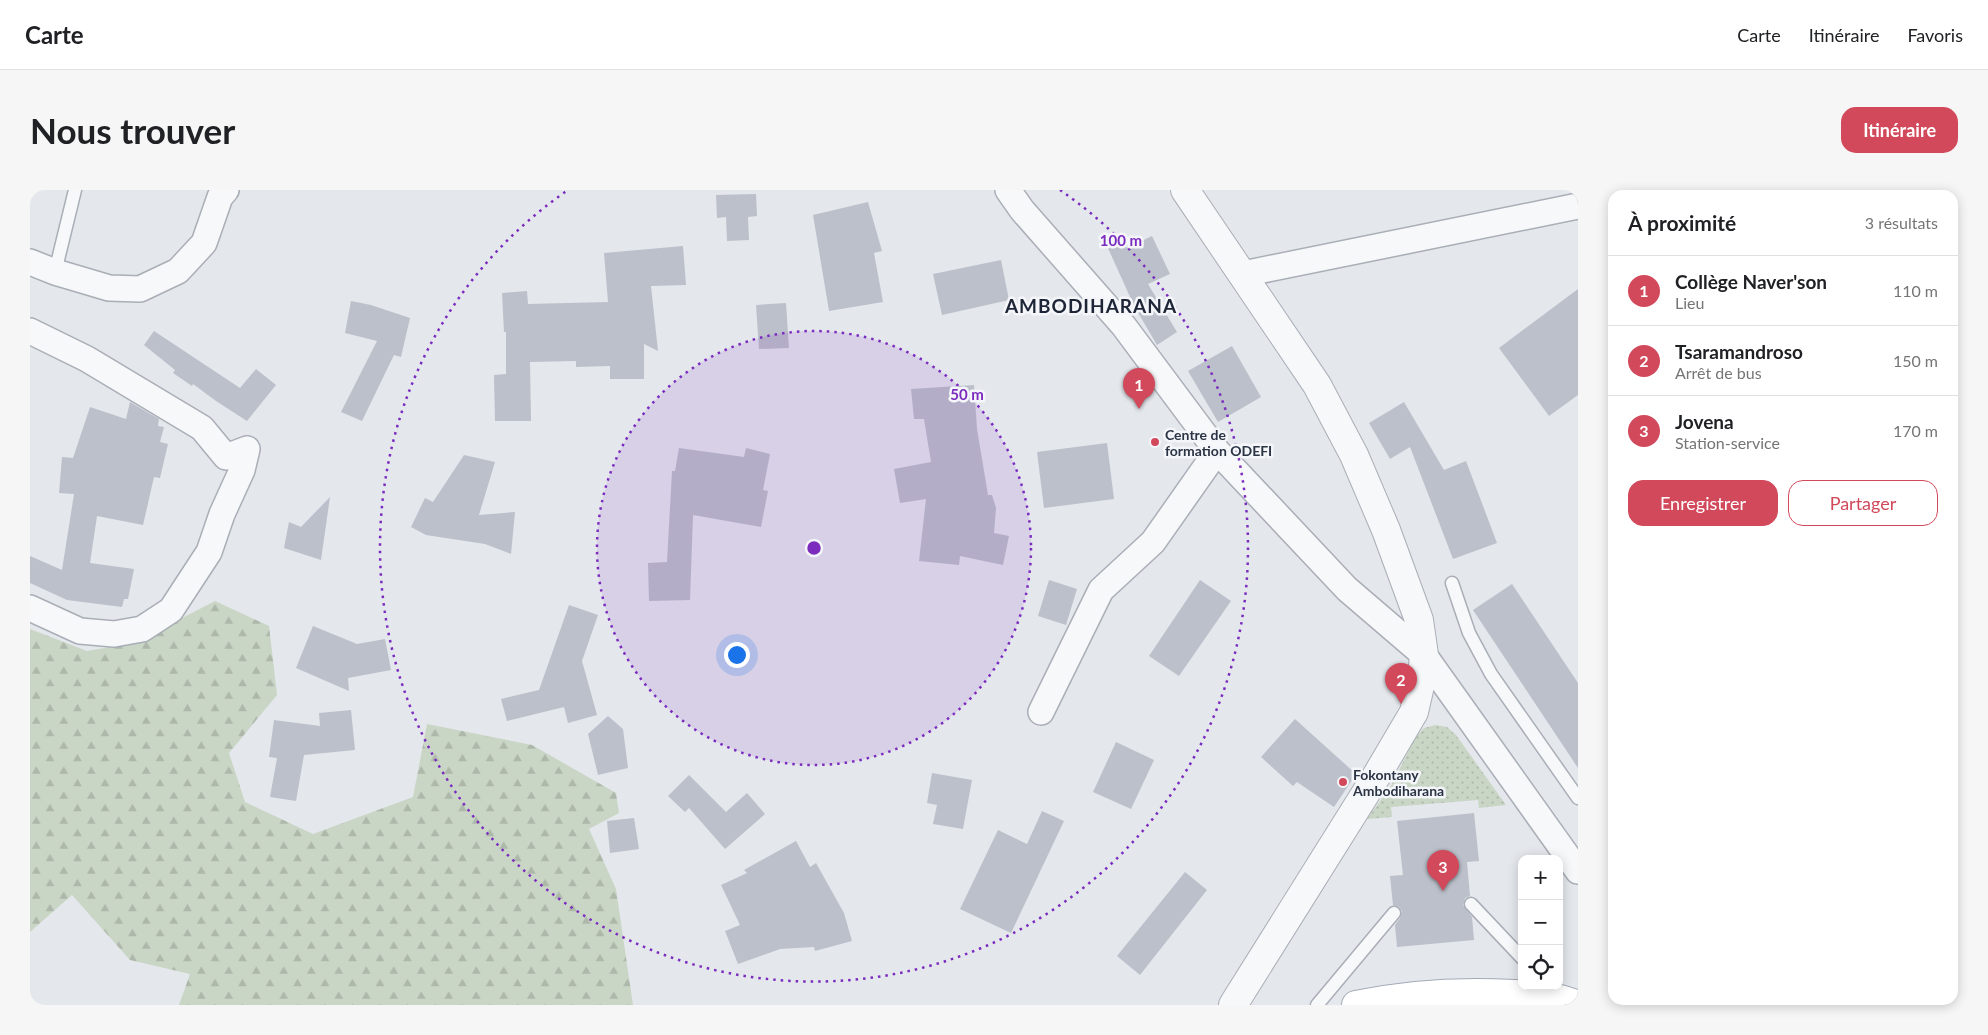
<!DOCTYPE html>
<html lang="fr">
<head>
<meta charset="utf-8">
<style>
  :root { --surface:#fff; --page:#f6f6f6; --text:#202124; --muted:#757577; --line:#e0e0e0; --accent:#d1495b }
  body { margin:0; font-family:Lato,sans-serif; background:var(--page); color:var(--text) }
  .controls { position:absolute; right:15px; bottom:15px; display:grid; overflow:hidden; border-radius:10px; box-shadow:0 2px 12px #0003 }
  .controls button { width:45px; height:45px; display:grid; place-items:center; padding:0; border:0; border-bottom:1px solid var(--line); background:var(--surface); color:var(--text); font:25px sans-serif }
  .you { position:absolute; left:706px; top:464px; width:18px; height:18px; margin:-12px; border:4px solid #fff; border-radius:50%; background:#1a73e8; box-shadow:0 0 0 8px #1a73e833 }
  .badge { display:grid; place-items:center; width:32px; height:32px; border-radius:50%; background:var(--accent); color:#fff; font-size:16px; font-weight:700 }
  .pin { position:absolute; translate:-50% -41px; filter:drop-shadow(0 1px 2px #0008) }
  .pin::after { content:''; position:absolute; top:26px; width:18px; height:15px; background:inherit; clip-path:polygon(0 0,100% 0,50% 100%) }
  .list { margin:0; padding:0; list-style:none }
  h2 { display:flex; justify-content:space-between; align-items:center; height:65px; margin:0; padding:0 20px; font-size:21px }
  h2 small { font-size:16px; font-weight:400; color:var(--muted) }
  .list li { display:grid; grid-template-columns:32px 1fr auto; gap:15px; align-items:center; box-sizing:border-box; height:70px; padding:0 20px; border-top:1px solid var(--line) }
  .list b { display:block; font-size:19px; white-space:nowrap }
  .list p { margin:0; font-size:16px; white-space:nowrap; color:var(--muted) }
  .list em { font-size:16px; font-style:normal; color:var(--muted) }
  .actions { display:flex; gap:10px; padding:15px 20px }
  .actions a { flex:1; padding:11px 0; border:1px solid var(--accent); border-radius:15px; text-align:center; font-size:18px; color:var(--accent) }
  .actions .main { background:var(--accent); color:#fff }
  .icon { flex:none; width:28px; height:28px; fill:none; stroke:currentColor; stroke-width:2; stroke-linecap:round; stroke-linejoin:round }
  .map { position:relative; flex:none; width:1548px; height:815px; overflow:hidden; border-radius:15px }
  header { display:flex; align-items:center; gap:30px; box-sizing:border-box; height:70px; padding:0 25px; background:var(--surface); border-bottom:1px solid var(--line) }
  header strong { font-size:24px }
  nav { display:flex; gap:28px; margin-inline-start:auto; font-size:18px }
  .intro { display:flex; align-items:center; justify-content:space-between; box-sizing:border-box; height:120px; padding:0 30px }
  h1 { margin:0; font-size:35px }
  .button { padding:12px 22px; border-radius:15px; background:var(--accent); color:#fff; font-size:18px; font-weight:700 }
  main { display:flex; gap:30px; padding:0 30px }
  aside { flex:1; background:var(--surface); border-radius:15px; box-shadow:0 2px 12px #0003 }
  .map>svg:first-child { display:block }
  .grass { fill:url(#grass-dots) }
  .forest { fill:url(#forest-firs) }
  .building { fill:#bbc0ca }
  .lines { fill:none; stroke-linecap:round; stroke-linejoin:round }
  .service-casing { stroke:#a9aeb7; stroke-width:15 }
  .minor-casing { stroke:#a9aeb7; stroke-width:28 }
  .tertiary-casing { stroke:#a9aeb7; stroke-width:30 }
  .primary-casing { stroke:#a3abb8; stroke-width:30 }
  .service { stroke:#f7f8fa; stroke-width:12 }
  .minor { stroke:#f7f8fa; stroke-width:25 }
  .tertiary { stroke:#f7f8fa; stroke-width:28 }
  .primary { stroke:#fff; stroke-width:28 }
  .ring { fill:none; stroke:#7b2cbf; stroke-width:2.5; stroke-dasharray:2.5 5 }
  .poi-dot { fill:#d1495b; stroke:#f4f6f9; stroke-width:2 }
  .labels { text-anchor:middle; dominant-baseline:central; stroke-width:5; stroke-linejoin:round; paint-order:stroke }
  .poi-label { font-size:14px; font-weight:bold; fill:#2b3445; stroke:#f4f6f9; text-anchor:start }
  .district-label { font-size:19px; font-weight:bold; letter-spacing:1px; fill:#1d2536; stroke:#f4f6f9 }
  .centre { fill:#7b2cbf; stroke:#f4f6f9; stroke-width:2.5 }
  .ring-label { font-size:15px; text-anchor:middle; font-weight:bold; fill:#7b2cbf; stroke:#f4f6f9; stroke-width:5; stroke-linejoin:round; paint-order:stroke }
</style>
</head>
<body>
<header>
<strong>Carte</strong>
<nav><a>Carte</a><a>Itinéraire</a><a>Favoris</a></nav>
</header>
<div class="intro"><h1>Nous trouver</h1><a class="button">Itinéraire</a></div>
<main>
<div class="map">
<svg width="1548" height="815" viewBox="0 0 1548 815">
  <defs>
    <pattern id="grass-dots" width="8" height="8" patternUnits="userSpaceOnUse" patternTransform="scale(1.25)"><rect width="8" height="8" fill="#c9d6c5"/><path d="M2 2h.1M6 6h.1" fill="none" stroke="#adb8ab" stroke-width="1.8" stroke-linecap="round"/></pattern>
    <pattern id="forest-firs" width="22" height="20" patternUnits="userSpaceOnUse" patternTransform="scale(1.25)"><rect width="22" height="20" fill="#c9d6c5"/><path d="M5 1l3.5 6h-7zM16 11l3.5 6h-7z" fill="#adb8ab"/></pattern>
  </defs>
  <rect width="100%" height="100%" fill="#e4e7ec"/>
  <path class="grass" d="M1406,535l11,2 9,8 50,70 -27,3 -1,-8 -87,7 1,10 -25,2 24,-33 24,-48 9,-10z"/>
  <path class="forest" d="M185,411l54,25 8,69 -48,58 16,49 68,32 100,-37 14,-73 105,21 84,48 3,20 -30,16 27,60 17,116h-454l11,-31 -60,-14 -58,-65 -42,37v-303l57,22 47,-8z"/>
  <path class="building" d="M726,4l1,22 -9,1 1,23 -22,1 -1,-24 -9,1 -1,-23z
    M838,12l14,49 -8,2 9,49 -54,9 -16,-96z
    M1122,46l18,38 -22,10 29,48 -20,13 -27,-46h1l-24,-53 14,-8 6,10z
    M653,56l3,39 -35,1 7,65 -14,-7v35h-34v-13l-34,1v-6l-46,1 1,59h-36l-1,-46 12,-1v-42h-2l-2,-39 25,-2 1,13 80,-2 -4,-49z
    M971,70l8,40 -67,15 -9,-41z
    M1548,99v106l-29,21 -50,-68z
    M321,111l20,4 39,13 -9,39 -7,-2 -32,66 -21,-9 36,-71 -32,-8z
    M756,113l3,45 -30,1 -3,-44z
    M124,141l86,57 16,-19 20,16 -29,36 -31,-20 -23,-17 -1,2 -19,-13 2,-3 -31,-25z
    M1202,156l29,51 -43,25 -30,-51z
    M944,195l3,44 11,66h4l4,13 -2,25 15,3 -6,29 -43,-9 -1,9 -40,-4 7,-62 -26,4 -6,-34 37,-7 -7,-43h-10l-3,-30z
    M100,212l29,17 -1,7 6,1 -4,15 8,2 -8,34 -6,-1 -11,48 -46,-9 -7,47 44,6 -6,30h-4l-2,8 -55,-7 -37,-17v-27l32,14 12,-76 -15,-1 3,-36 11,1 17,-51 36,12z
    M1374,212l40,68 22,-9 31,82 -44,16 -43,-112 -20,12 -21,-36z
    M1077,253l7,56 -70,9 -7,-56z
    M649,258l65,9 2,-9 24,6 -7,36 5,1 -7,36 -68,-12 -3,85 -41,1 -1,-38 19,-1 5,-91h3z
    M434,265l31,7 -16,53 36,-3 -4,42 -26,-10 -59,-9 -15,-8 14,-29 8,4z
    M300,307l-9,63 -37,-12 5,-26 12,5z
    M1019,390l28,9 -11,36 -28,-9z
    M1170,390l31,21 -52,75 -30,-20z
    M1482,394l66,99v85l-105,-158z
    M539,415l29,10 -16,46 15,54 -29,8 -4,-16 -57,14 -6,-22 38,-9z
    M283,436l44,18 28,-5 6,31 -43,8 1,13 -53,-23z
    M321,520l4,40 -51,5 -8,46 -26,-4 7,-39 -8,-1 5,-37 46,6 -1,-13z
    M578,526l15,13 5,39 -30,7 -10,-41z
    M1265,529l61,55 -22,33 -37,-25 -4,4 -32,-29z
    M1086,552l38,18 -23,49 -38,-17z
    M902,583l40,7 -9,49 -30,-5 4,-19 -10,-2z
    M659,585l37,37 21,-19 18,21 -40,35 -36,-41 -4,4 -17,-16z
    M1012,621l22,10 -53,112 -51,-24 38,-79 29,14z
    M1444,623l5,48 -12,1 3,34 -5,2 -2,7 9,12 2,23 -77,7 -2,-22 5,-7 2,-7 -3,-4 -6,-2 -3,-29 13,-1 -6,-54z
    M604,628l5,31 -29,4 -3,-32z
    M766,651l14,26 6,-4 28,50 8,28 -37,10 -1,-4 -34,2 -42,15 -13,-33 15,-6 -19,-40 26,-12 -3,-3z
    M1155,682l22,18 -67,85 -23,-19z"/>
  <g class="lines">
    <defs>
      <path id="service" d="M25,82l20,-82
        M1422,393l17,50 22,41 87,124
        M1441,714l51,54
        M1287,815l77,-92"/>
      <path id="minor" d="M978,0l14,20 101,115 94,126 130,138 77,66 154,216
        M0,72l25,10 54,16 31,1 38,-18 26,-28 16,-46 6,-7
        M1213,84l335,-68
        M0,141l57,28 115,69 24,29 21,-8
        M0,418l50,23 34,3 28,-5 29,-19 38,-58 13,-38 20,-44 5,-21
        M1011,522l60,-122 52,-48 64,-91"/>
      <path id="tertiary" d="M1155,0l132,195 37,70 32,75 33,90 5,35 -2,22 -8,35 -40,68 -141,225"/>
      <path id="primary" d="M1326,815c52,-11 105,-14 158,-11 25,2 40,1 64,11"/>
    </defs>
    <use href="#service" class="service-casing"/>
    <use href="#minor" class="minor-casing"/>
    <use href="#tertiary" class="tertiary-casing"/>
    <use href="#primary" class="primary-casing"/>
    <use href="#service" class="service"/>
    <use href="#minor" class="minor"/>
    <use href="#tertiary" class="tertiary"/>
    <use href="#primary" class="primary"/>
  </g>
  <circle cx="784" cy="358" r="217" fill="#7b2cbf" fill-opacity=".12"/>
  <g class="ring">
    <circle cx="784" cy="358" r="217"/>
    <path d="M1030 0A434 434 0 1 1 538 0"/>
  </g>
  <g class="poi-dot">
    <circle cx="1125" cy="252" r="5"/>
    <circle cx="1313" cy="592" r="5"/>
  </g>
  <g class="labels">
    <g class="poi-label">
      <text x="1135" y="244">Centre de<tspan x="1135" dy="16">formation ODEFI</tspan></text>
      <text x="1323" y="584">Fokontany<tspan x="1323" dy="16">Ambodiharana</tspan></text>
    </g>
    <g class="district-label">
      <text x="1061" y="115">AMBODIHARANA</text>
    </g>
  </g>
  <circle cx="784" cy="358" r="8" class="centre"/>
  <g class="ring-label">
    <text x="1091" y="56">100 m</text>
    <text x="937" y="210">50 m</text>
  </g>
</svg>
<div class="controls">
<button>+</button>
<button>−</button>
<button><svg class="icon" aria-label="locate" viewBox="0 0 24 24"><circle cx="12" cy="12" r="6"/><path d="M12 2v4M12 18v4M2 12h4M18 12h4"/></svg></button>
</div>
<div class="you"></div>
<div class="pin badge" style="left:1109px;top:219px">1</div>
<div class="pin badge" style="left:1371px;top:514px">2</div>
<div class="pin badge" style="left:1413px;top:701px">3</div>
</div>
<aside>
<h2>À proximité<small>3 résultats</small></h2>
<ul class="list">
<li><span class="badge">1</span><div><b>Collège Naver'son</b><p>Lieu</p></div><em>110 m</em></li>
<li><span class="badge">2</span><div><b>Tsaramandroso</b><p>Arrêt de bus</p></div><em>150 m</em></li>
<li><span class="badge">3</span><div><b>Jovena</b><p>Station-service</p></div><em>170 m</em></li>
</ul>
<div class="actions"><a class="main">Enregistrer</a><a>Partager</a></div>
</aside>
</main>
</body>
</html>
